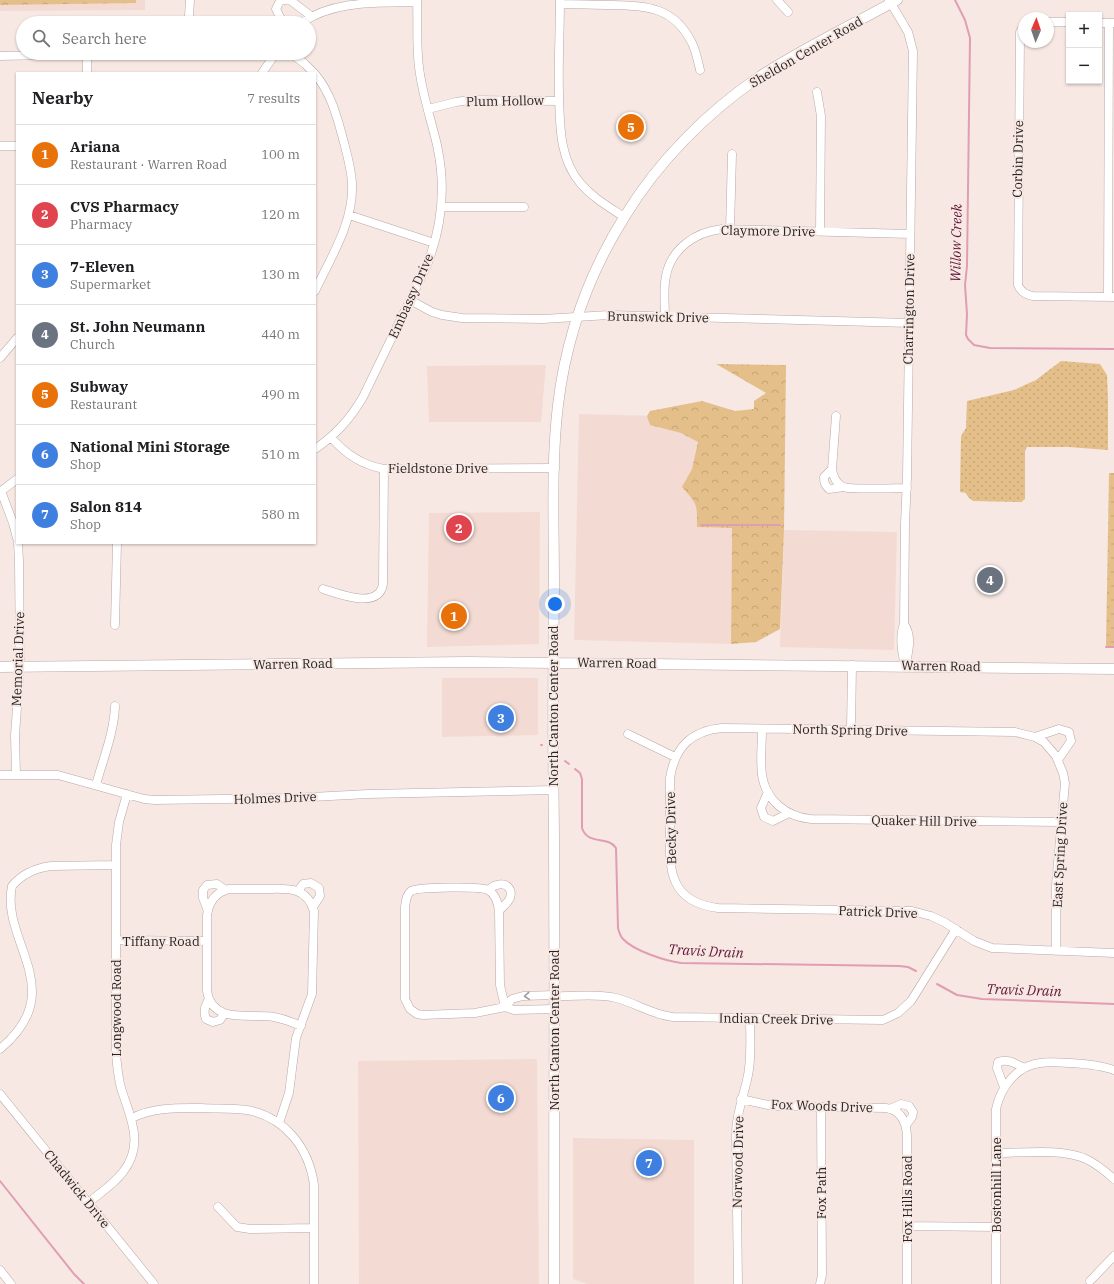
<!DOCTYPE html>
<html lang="en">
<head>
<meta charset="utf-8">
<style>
  :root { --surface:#fff; --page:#f2f2f2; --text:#202124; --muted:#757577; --line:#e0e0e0; --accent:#7c3aed }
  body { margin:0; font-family:"IBM Plex Serif",serif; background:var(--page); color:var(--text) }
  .controls { position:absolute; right:12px; top:12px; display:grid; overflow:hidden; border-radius:0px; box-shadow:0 1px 3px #0004 }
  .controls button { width:36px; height:36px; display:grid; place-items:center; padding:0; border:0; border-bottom:1px solid var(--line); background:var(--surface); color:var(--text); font:20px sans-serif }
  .compass { position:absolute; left:1018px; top:12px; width:36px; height:36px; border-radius:50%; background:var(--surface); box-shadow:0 1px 3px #0004; rotate:2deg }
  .you { position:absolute; left:555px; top:604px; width:14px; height:14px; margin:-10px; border:3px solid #fff; border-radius:50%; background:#1a73e8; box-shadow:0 0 0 6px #1a73e833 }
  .badge { display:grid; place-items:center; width:26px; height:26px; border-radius:50%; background:var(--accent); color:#fff; font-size:13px; font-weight:700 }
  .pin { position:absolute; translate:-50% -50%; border:2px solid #fff; box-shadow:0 1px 4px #0006 }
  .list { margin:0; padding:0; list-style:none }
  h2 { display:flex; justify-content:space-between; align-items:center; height:52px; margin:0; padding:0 16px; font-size:17px }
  h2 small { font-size:13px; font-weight:400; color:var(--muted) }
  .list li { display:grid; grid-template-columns:26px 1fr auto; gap:12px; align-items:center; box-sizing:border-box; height:60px; padding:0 16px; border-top:1px solid var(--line) }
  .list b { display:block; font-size:15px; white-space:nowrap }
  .list p { margin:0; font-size:13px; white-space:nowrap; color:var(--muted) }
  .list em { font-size:13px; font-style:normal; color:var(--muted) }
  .icon { flex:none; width:22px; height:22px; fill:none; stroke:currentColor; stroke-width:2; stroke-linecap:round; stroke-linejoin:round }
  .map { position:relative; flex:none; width:1114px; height:1284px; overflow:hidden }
  .search { position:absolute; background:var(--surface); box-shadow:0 1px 3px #0004; left:16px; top:16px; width:300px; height:44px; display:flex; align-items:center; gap:10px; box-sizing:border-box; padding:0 14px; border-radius:22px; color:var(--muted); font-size:15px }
  .panel { position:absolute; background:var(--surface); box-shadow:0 1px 3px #0004; left:16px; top:72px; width:300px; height:472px; border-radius:0px }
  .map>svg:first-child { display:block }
  .built { fill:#f3dbd4 }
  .grass { fill:url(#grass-dots) }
  .forest { fill:url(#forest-crowns) }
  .wetland { fill:url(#wetland-marsh) }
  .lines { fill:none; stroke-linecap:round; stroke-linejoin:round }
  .stream { stroke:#e09eb3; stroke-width:2 }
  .minor-casing { stroke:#b8a9a5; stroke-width:9 }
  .major-casing { stroke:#b8a9a5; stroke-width:11 }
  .minor { stroke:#fff; stroke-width:8 }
  .major { stroke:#fff; stroke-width:10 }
  .oneway { stroke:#9e9c9b }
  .labels { text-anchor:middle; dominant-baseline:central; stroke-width:4; stroke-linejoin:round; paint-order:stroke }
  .street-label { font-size:13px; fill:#282321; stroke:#f7e8e3 }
  .water-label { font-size:14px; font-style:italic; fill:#621537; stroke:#f7e8e3 }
</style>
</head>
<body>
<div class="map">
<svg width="1114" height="1284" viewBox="0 0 1114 1284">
  <defs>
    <pattern id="grass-dots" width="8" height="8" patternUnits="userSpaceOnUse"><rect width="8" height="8" fill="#e4bf8a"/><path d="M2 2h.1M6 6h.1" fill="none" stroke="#c4a477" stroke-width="1.8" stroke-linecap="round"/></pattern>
    <pattern id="forest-crowns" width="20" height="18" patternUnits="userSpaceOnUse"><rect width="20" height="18" fill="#e4bf8a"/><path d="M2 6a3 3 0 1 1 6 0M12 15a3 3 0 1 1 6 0" fill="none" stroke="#c4a477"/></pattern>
    <pattern id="wetland-marsh" width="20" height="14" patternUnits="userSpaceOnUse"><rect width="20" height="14" fill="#e4bf8a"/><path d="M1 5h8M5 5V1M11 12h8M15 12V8" fill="none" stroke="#c4a477"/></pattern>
  </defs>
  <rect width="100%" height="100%" fill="#f7e8e3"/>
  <path class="built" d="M0,0h145v10l-145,1z
    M546,365l-5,57h-112l-2,-56z
    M579,414l119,3 -1,110 35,1 -1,116 -157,-4z
    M540,512l-1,132 -112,3 2,-134z
    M784,530l113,2 -3,118 -114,-3z
    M442,678h96v57l-96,2z
    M537,1059l2,225h-180l-1,-223z
    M573,1138l121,2v144h-107l-14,-5z"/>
  <path class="grass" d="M1061,361l39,3 7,11 1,23v52l-39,-3h-42l-2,4v48l-4,3 -48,-1 -5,-4 -2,-4 -6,-1 1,-56 5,-8 1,-27 47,-11 22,-10z"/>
  <path class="forest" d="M0,0h136v3l-136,2z
    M716,364l70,1 -2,165 -4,99 -24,13 -25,2 1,-116 -35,-1c0,-23 1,-22 -15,-40l10,-18 6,-27 -17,-9 -31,-8 -3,-9 3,-5 52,-10 33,10 19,-2v-8l12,-8z"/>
  <path class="wetland" d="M1109,473h5v174h-8z"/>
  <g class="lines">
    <path class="stream" d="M955,0l10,20 5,18 -3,228 -2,19 2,29 -1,21 2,4 6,6 16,3 124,1
      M701,525h79
      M1106,647h8
      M541,745h1
      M565,761l4,3
      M575,769l5,4 2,6v49c6,18 26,7 34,20l2,80c1,4 2,8 5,11 11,12 43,22 58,24l218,3 9,1 8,4
      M937,984l20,11 25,4 132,5
      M0,1181l74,93 10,10"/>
    <defs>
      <path id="minor" d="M290,0l21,16
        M560,0c0,31 -2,63 -1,94 1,31 0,65 22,90 12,14 28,23 43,33
        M777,0l11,12
        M889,0l19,32 5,19 -6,427 -2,46 -1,100c-5,13 -2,28 1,42
        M560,4c18,0 35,1 52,1 36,1 62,2 80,38 4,8 6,18 8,27
        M1048,22h21
        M186,23l3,-7 1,-16
        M283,23l-7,-14 4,-8 6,-1
        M301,23c34,-23 76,-20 116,-21
        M1099,23h15
        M1024,26l-4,6v3l-2,250c3,7 8,10 15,11l81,1
        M291,53l14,11 9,9
        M87,55v18
        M0,56l148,-3
        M262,73l14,-20
        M315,74c15,18 21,39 27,61 4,16 9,31 10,48 2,39 -21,74 -37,108
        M817,92l4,24 -1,115
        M428,109l28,-7 14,-2 89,1
        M0,146h17
        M441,207h83
        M349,215l85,28
        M730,229l2,-75
        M1108,297l1,-274
        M410,300l22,12 10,3 20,3 81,1 66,-4 301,8
        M665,317c0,-13 -2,-28 1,-41 5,-27 29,-44 56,-47l188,5
        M0,358l17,-20
        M836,416l-4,53c1,8 4,14 11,18 7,3 53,1 64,1
        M331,437c14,17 31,28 53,32l171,-1
        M315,449c21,-14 36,-31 48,-52l64,-132c15,-38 19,-79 10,-120 -6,-26 -15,-51 -18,-78 -3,-22 -1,-45 -2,-67
        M832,469l-8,8c0,6 1,8 5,12l15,-2
        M1,491l12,32 4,15
        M0,492l17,-13
        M323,589c16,5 56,21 60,-5l1,-115
        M904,624c8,11 5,25 2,39
        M115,625l2,-82
        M762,729c0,15 -2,31 0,46 4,26 25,42 49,44l250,3
        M851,730l1,-65
        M628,734l47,23
        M1035,737l24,-8 10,3 2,9 -13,19
        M0,775h58l86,24 11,1 138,-2 75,-4 185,-4
        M16,775l-1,-40 5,-68 -1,-106 -1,-18
        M96,785c7,-26 18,-52 19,-79
        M768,792l-7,16 3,9 9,4 16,-8
        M488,890c3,-2 6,-5 9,-5 9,-3 16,4 13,13 -2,5 -8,9 -11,13
        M298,891l5,-7 8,-1 8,5 1,8 -7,11
        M208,911l-5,-13v-8l4,-5 10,-1 8,6
        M116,940l91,1
        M1056,951v-66l9,-102 -2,-10 -7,-17 -12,-14 -9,-5 -20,-5 -293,-4c-31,3 -47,19 -52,50 0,18 0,35 0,53 -1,40 0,71 48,77l194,3 19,5 13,6 30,19 18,7 122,5
        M554,996c20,1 42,-3 62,2 20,5 37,17 57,19l210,3 15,-7 13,-12 45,-72
        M209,999c-4,7 -6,12 -3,20l7,3 7,-2 4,-6
        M505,1007l-5,-22 -1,-74c-1,-8 -3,-17 -11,-21 -7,-4 -70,-3 -77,1 -5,4 -5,10 -6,16v92l5,10 7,5 6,1 52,-2 30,-6 9,3 40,-1
        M505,1007l7,-8 11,-3 31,-1
        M0,1049c71,-59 0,-107 12,-163 10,-12 24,-18 39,-20l65,-1
        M1004,1087l-7,-19 1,-6c10,-4 18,2 26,6
        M0,1094l154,190
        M741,1099l32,7 113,2c15,2 20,14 21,27v149
        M890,1109l11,-5 8,2 4,6 -1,5 -6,8
        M132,1118c21,-11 46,-10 69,-10 15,1 31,0 46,2 38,7 62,38 67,75v99
        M279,1123l10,-30 7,-55 16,-44 2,-83c-8,-26 -28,-22 -50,-22 -12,0 -23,0 -35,0 -13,3 -20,13 -22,26v76c5,34 44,22 67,26 10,2 18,5 27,9
        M996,1153c26,0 67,-5 90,6 11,5 19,12 28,20
        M88,1203c12,-10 26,-19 35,-31 22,-28 7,-55 -2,-84 -3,-11 -4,-23 -5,-34v-209l3,-23 8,-28
        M218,1207l19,20 13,2 64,-1
        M907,1226l89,1
        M0,1270l11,14
        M1090,1281l24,-25
        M738,1284l-2,-153c1,-18 7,-34 11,-51 5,-20 3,-42 3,-62
        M820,1284l2,-9 -1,-168
        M996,1284v-175c5,-23 21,-43 44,-46 10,-2 21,0 31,0 15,1 29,2 43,7"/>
      <path id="major" d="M0,667l468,-5 646,7
        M554,1284c0,-149 1,-298 0,-447 -1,-84 -1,-168 0,-252 0,-59 -3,-122 4,-180 8,-67 31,-132 67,-189 33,-54 81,-103 134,-139 43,-28 93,-52 138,-77"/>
    </defs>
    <use href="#minor" class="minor-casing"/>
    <use href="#major" class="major-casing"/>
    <use href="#minor" class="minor"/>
    <use href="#major" class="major"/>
  </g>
  <defs><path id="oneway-chevron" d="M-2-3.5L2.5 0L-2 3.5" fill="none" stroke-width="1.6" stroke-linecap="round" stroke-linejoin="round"/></defs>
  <use class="oneway" href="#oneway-chevron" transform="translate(527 996) rotate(175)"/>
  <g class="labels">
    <g class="street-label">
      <text transform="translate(806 52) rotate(-30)">Sheldon Center Road</text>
      <text transform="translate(505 101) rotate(-1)">Plum Hollow</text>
      <text transform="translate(1018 159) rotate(-89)">Corbin Drive</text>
      <text transform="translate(768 231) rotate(1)">Claymore Drive</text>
      <text transform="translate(411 296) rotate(-66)">Embassy Drive</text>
      <text transform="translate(909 309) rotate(-89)">Charrington Drive</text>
      <text transform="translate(658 317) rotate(1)">Brunswick Drive</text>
      <text x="438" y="468">Fieldstone Drive</text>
      <text transform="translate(18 659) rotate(-88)">Memorial Drive</text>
      <text transform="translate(617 663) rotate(1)">Warren Road</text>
      <text transform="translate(293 664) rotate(-1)">Warren Road</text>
      <text transform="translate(941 666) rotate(1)">Warren Road</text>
      <text transform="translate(553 706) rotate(-90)">North Canton Center Road</text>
      <text transform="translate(850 730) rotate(1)">North Spring Drive</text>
      <text transform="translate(275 798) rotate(-2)">Holmes Drive</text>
      <text transform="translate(924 821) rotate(1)">Quaker Hill Drive</text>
      <text transform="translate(671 828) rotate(-91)">Becky Drive</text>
      <text transform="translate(1060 855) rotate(-87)">East Spring Drive</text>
      <text transform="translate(878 912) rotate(2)">Patrick Drive</text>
      <text x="161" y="941">Tiffany Road</text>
      <text transform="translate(116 1008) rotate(-90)">Longwood Road</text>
      <text transform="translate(776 1019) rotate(1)">Indian Creek Drive</text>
      <text transform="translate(554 1030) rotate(-90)">North Canton Center Road</text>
      <text transform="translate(822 1106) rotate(2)">Fox Woods Drive</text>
      <text transform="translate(738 1162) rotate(-89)">Norwood Drive</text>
      <text transform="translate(996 1185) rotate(-90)">Bostonhill Lane</text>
      <text transform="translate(77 1189) rotate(51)">Chadwick Drive</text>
      <text transform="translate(821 1193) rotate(-90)">Fox Path</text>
      <text transform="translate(907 1199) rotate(-90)">Fox Hills Road</text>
    </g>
    <g class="water-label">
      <text transform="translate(956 243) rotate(-89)">Willow Creek</text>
      <text transform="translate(706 951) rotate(3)">Travis Drain</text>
      <text transform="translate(1024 990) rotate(2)">Travis Drain</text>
    </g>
  </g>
</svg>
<div class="controls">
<button>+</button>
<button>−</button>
</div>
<svg class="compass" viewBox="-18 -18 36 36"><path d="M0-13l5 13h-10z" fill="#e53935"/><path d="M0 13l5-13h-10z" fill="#757577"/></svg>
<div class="you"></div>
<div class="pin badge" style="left:454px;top:616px;background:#e8710a">1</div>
<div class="pin badge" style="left:459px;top:528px;background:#e0444e">2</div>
<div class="pin badge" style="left:501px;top:718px;background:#3f7fe0">3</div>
<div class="pin badge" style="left:990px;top:580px;background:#6b7280">4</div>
<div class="pin badge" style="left:631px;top:127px;background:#e8710a">5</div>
<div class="pin badge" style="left:501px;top:1098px;background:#3f7fe0">6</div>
<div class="pin badge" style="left:649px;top:1163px;background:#3f7fe0">7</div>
<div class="search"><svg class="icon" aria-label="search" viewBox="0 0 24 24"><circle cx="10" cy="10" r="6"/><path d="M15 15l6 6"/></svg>Search here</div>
<section class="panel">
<h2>Nearby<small>7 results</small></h2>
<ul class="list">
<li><span class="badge" style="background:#e8710a">1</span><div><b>Ariana</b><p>Restaurant · Warren Road</p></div><em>100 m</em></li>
<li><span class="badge" style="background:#e0444e">2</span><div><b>CVS Pharmacy</b><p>Pharmacy</p></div><em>120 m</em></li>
<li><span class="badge" style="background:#3f7fe0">3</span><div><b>7-Eleven</b><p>Supermarket</p></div><em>130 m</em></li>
<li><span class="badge" style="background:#6b7280">4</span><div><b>St. John Neumann</b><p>Church</p></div><em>440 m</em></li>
<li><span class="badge" style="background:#e8710a">5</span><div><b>Subway</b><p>Restaurant</p></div><em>490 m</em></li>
<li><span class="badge" style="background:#3f7fe0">6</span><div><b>National Mini Storage</b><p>Shop</p></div><em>510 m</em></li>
<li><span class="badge" style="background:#3f7fe0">7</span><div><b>Salon 814</b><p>Shop</p></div><em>580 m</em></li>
</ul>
</section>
</div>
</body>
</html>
